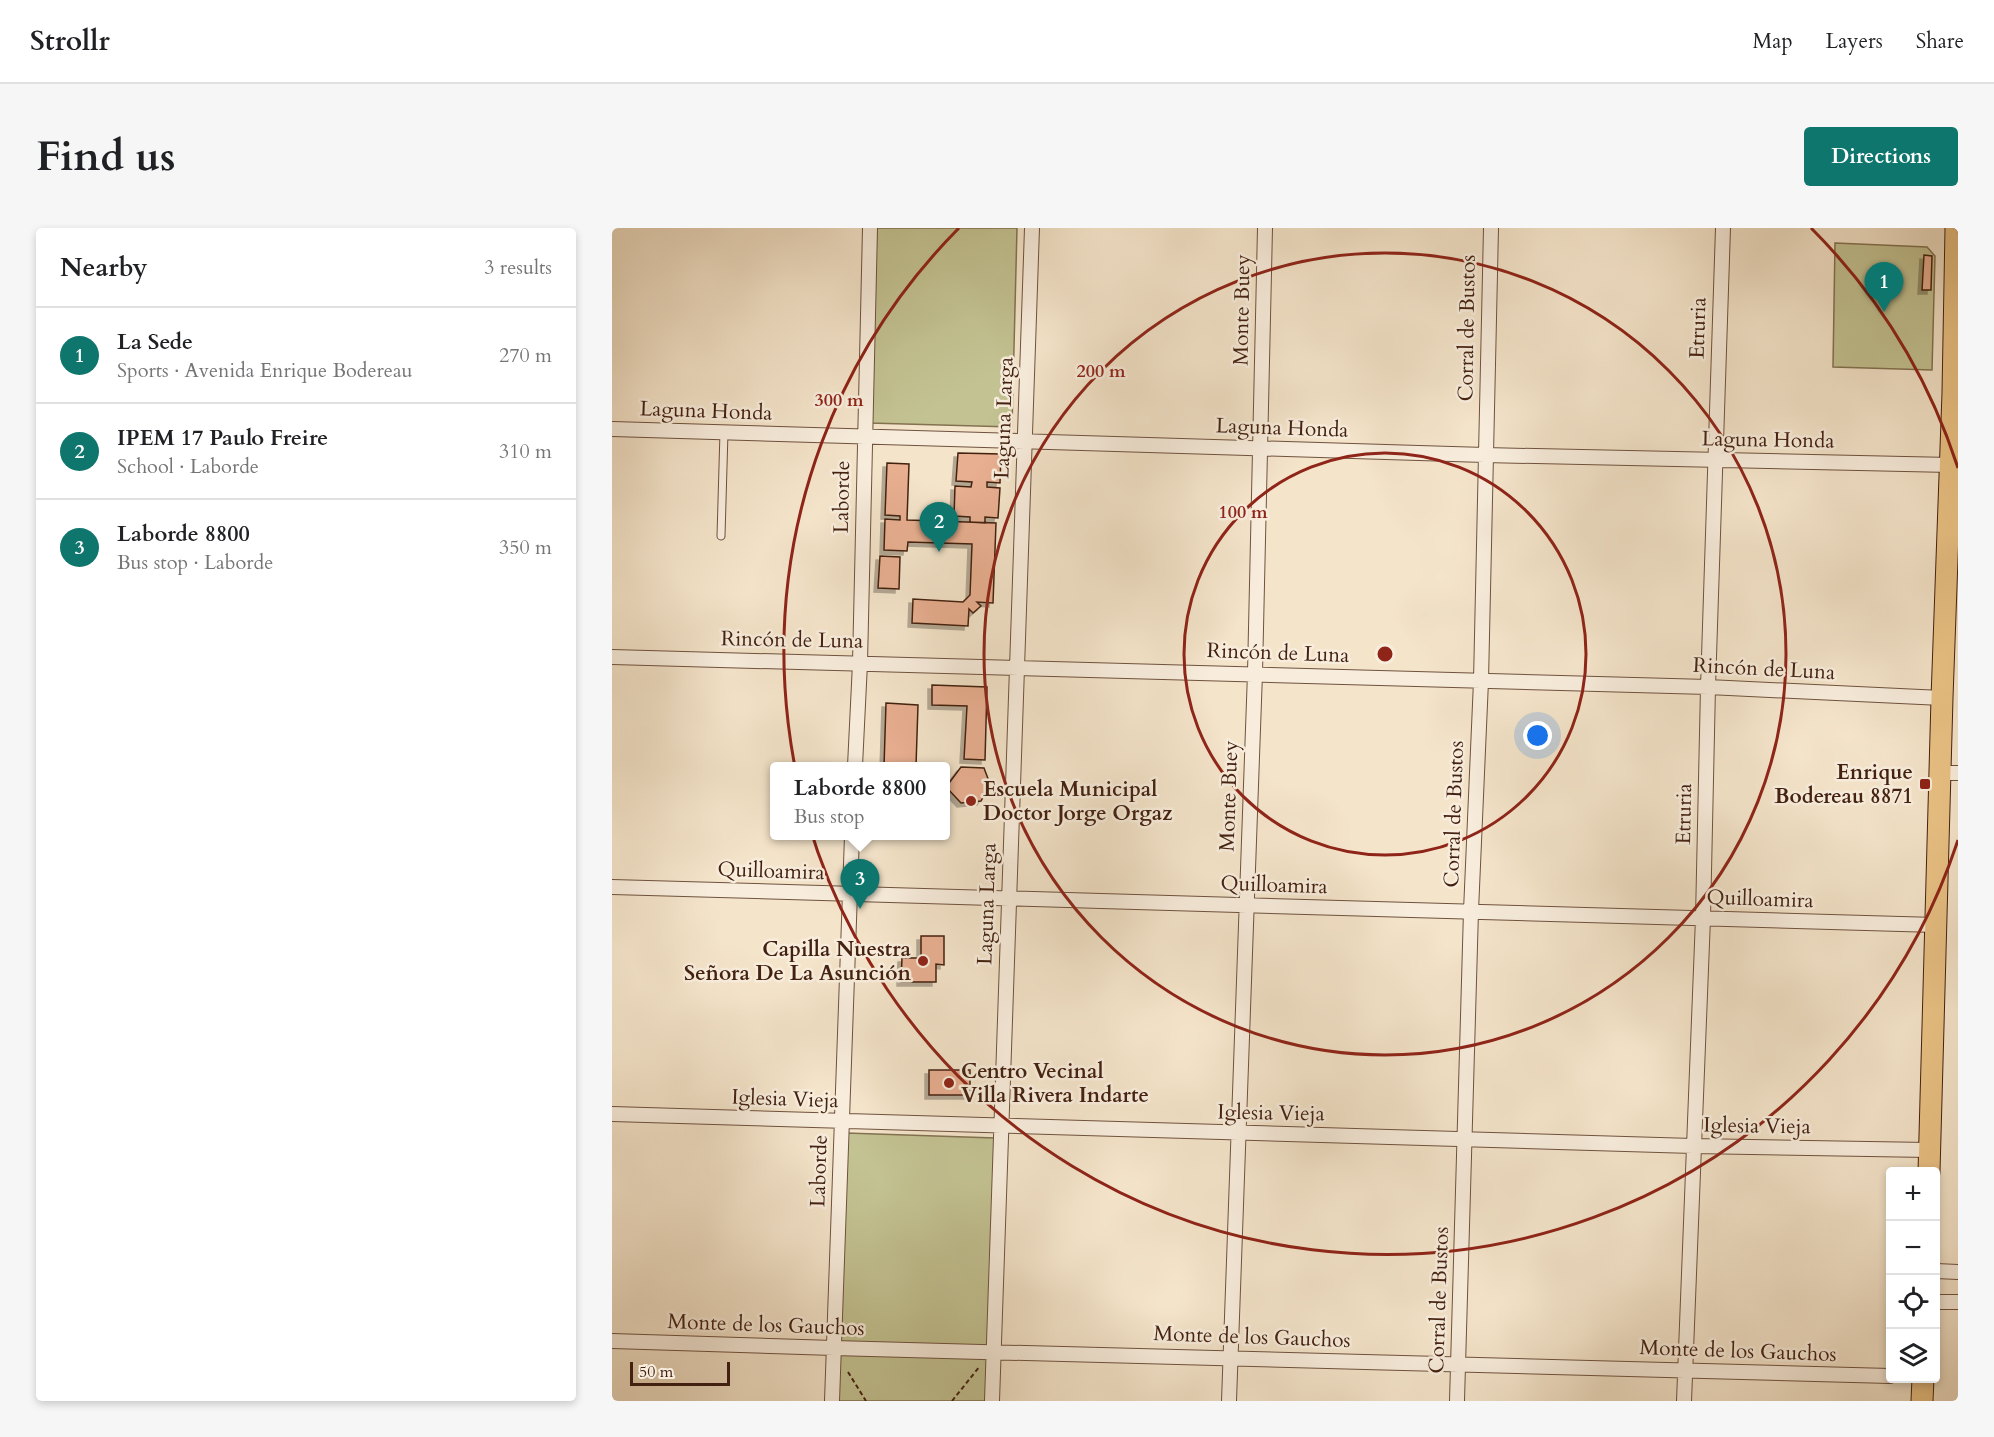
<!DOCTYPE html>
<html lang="en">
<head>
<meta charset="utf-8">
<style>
  :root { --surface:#fff; --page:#f6f6f6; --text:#202124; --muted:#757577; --line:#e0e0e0; --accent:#0f766e }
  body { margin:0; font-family:Cardo,serif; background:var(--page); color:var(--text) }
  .controls { position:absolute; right:18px; bottom:18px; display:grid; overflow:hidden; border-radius:6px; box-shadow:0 3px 9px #0003 }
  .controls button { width:54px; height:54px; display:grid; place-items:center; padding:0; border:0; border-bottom:2px solid var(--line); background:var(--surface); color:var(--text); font:30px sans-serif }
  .scale { position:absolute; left:18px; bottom:15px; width:100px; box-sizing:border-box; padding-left:6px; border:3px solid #432110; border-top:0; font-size:16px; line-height:21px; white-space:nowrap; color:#432110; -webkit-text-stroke:4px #f8eddd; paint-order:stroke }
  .you { position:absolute; left:926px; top:508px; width:21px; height:21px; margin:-15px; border:4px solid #fff; border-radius:50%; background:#1a73e8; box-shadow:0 0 0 9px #1a73e833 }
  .badge { display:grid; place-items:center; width:39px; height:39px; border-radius:50%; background:var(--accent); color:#fff; font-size:20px; font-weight:700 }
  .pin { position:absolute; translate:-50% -50px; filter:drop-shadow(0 2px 3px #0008) }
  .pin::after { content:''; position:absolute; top:32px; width:21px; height:18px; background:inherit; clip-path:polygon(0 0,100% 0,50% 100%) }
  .popup { position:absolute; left:158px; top:534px; width:180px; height:78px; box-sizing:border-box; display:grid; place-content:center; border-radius:6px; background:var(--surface); filter:drop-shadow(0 2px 4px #0005); font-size:20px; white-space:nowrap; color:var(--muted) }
  .popup b { font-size:22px; color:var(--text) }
  .popup::after { content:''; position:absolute; left:50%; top:100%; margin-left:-12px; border:12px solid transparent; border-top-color:var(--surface) }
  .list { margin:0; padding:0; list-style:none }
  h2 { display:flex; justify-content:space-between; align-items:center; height:78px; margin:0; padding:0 24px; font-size:26px }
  h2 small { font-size:20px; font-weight:400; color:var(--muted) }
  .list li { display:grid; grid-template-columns:39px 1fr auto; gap:18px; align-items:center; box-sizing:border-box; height:96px; padding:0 24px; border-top:2px solid var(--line) }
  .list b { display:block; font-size:22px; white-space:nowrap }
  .list p { margin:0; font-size:20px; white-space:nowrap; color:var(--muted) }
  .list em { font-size:20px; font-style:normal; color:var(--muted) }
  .icon { flex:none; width:33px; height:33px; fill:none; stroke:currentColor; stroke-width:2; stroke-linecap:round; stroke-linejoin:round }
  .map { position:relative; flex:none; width:1346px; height:1173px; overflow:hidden; border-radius:6px }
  header { display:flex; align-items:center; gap:36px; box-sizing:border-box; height:84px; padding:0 30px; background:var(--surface); border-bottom:2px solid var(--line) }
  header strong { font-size:28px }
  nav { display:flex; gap:33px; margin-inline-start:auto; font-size:21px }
  .intro { display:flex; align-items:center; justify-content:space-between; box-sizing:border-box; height:144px; padding:0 36px }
  h1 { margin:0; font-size:42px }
  .button { padding:15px 27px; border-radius:6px; background:var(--accent); color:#fff; font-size:21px; font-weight:700 }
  main { display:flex; gap:36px; padding:0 36px }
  aside { flex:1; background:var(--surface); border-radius:6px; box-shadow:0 3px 9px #0003 }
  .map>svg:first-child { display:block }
  .green { fill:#c3c292; stroke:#837251; stroke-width:1.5 }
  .building { fill:#e8af91; stroke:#432110; stroke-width:1.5; filter:url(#shadow) }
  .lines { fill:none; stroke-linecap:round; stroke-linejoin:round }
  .lane-casing { stroke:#6f523e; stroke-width:9 }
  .street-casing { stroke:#6f523e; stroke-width:16 }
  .primary-casing { stroke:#432110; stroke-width:23 }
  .path { stroke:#432110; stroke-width:2; stroke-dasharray:4.5 3; stroke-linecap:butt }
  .lane { stroke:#f8eddd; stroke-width:7 }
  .street { stroke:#f8eddd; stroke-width:14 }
  .primary { stroke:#eac285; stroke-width:21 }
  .ring { fill:none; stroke:#8f2418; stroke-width:3 }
  .poi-dot { fill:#8f2418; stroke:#f8eddd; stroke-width:2 }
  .labels { text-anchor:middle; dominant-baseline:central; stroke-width:5; stroke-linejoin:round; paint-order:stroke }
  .street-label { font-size:21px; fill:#432110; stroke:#f8eddd }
  .poi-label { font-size:21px; font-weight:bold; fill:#432110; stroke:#f8eddd; text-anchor:end }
  .centre { fill:#8f2418; stroke:#f8eddd; stroke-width:3 }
  .ring-label { font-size:18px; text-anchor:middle; font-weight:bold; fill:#8f2418; stroke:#f8eddd; stroke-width:5; stroke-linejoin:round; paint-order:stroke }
</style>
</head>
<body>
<header>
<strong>Strollr</strong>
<nav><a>Map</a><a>Layers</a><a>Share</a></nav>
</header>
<div class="intro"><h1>Find us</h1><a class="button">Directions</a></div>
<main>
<aside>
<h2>Nearby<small>3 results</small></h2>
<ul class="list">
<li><span class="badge">1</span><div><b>La Sede</b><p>Sports · Avenida Enrique Bodereau</p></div><em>270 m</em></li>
<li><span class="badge">2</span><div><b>IPEM 17 Paulo Freire</b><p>School · Laborde</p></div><em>310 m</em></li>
<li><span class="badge">3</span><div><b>Laborde 8800</b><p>Bus stop · Laborde</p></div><em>350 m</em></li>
</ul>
</aside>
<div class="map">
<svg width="1346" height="1173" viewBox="0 0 1346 1173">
  <defs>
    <filter id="shadow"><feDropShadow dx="-4" dy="4" stdDeviation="0" flood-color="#0004"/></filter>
  </defs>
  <rect width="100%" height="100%" fill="#f4e4ca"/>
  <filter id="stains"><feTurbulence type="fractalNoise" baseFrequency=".00333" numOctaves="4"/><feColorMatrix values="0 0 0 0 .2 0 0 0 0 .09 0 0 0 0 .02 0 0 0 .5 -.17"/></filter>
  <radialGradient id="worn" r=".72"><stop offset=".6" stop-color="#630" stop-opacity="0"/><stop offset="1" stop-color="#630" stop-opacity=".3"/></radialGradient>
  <path class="green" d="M262,0h143l-5,199 -143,-4z
    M1223,15l92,4 8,9 -3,114 -99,-3z
    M234,905l149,5 -7,210 -149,-6z
    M226,1124l151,6 -2,43h-151z"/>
  <path class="building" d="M1312,27l8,1 -1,34h-9z
    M346,225l43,1 -1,29 -13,-1v5l13,1 -2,30 -13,-1v6l-15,-1v-5l-16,-1 1,-30 16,1 1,-5 -16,-1z
    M275,235l22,1 -2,56 89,3 -3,80 -16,-1 4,4 -8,7 -4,-4 -1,17 -56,-3 1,-24 50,3 7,-7 2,-51 -64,-2 -1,9 -23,-1 1,-31 15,1v-4l-15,-1z
    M268,328l20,1 -1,32 -21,-1z
    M320,457l55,2 -2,73 -21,-1 3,-53 -35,-1z
    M274,475l32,2 -2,61h-32z
    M349,539l23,1 6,16 -9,17 -20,2 -15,-16z
    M309,708h23v29l-8,-1v18h-35l1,-24h19z
    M317,842h41v25h-41z"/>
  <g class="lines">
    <defs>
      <path id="lane" d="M109,308l3,-104"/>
      <path id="street" d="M0,201l873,26 466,10
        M0,429l1096,30 234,11
        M243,538l5,-103 10,-435
        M1329,545h17
        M0,659l1324,38
        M0,886l1081,32 236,4
        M1324,1043l22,1
        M1324,1074h22
        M0,1113l222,7 1056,28
        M220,1173l20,-565
        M380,1173l40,-1173
        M617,1173l26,-728 10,-445
        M845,1173l14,-490 10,-230 10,-453
        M1072,1173l19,-483 5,-231 15,-459"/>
      <path id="primary" d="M1317,944l13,-474 11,-305 3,-165
        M1310,1173l1,-23"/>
    </defs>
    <use href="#lane" class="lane-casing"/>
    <use href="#street" class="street-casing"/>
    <use href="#primary" class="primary-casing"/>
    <path class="path" d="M236,1144l18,29
      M340,1173l28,-35"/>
    <use href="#lane" class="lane"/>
    <use href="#street" class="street"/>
    <use href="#primary" class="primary"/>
  </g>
  <g class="ring">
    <circle cx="773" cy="426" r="201"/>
    <circle cx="773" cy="426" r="401"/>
    <path d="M1346 612A602 602 0 1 1 347 0M1199 0A602 602 0 0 1 1346 240"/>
  </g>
  <g class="poi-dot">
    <rect x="1307" y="550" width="12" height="12" rx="3"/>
    <circle cx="359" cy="573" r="6"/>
    <circle cx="311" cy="733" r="6"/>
    <circle cx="337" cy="855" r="6"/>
  </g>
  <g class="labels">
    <g class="street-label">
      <text transform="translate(630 82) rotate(-89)">Monte Buey</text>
      <text transform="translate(855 100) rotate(-89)">Corral de Bustos</text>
      <text transform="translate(1086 100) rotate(-88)">Etruria</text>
      <text transform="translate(94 183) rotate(2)">Laguna Honda</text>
      <text transform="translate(392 190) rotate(-88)">Laguna Larga</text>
      <text transform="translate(670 200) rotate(2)">Laguna Honda</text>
      <text transform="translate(1156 212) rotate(1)">Laguna Honda</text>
      <text transform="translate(230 269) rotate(-89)">Laborde</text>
      <text transform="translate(180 412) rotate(1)">Rincón de Luna</text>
      <text transform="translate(666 425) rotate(2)">Rincón de Luna</text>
      <text transform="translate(1152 441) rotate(3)">Rincón de Luna</text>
      <text transform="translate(617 568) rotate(-88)">Monte Buey</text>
      <text transform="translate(842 586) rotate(-88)">Corral de Bustos</text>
      <text transform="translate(1072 586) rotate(-89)">Etruria</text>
      <text transform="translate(159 643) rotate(2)">Quilloamira</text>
      <text transform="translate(662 657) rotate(2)">Quilloamira</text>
      <text transform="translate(1148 671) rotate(2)">Quilloamira</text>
      <text transform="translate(375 676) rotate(-88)">Laguna Larga</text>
      <text transform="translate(173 871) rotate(2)">Iglesia Vieja</text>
      <text transform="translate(659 885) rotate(1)">Iglesia Vieja</text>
      <text transform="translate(1145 898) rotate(1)">Iglesia Vieja</text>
      <text transform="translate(207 943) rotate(-88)">Laborde</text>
      <text transform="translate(827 1072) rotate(-88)">Corral de Bustos</text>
      <text transform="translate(154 1097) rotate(2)">Monte de los Gauchos</text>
      <text transform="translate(640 1109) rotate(2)">Monte de los Gauchos</text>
      <text transform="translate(1126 1123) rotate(2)">Monte de los Gauchos</text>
    </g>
    <g class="poi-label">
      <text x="1301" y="544">Enrique<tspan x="1301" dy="24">Bodereau 8871</tspan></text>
      <text x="371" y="561" text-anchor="start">Escuela Municipal<tspan x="371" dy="24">Doctor Jorge Orgaz</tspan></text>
      <text x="299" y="721">Capilla Nuestra<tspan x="299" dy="24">Señora De La Asunción</tspan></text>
      <text x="349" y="843" text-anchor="start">Centro Vecinal<tspan x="349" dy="24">Villa Rivera Indarte</tspan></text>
    </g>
  </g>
  <circle cx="773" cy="426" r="9" class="centre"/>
  <g class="ring-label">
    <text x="489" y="149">200 m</text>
    <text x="227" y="178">300 m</text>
    <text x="631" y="290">100 m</text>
  </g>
  <rect width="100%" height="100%" filter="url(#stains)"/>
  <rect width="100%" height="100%" fill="url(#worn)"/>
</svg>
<div class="controls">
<button>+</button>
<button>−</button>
<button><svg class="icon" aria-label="locate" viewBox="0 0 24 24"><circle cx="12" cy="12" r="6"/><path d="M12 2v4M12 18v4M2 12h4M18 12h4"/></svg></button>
<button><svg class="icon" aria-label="layers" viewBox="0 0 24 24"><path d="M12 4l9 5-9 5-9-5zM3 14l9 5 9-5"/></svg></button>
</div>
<div class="scale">50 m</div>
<div class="you"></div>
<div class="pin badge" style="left:1272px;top:84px">1</div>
<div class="pin badge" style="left:327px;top:324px">2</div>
<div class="pin badge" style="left:248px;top:681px">3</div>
<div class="popup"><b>Laborde 8800</b>Bus stop</div>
</div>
</main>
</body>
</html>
